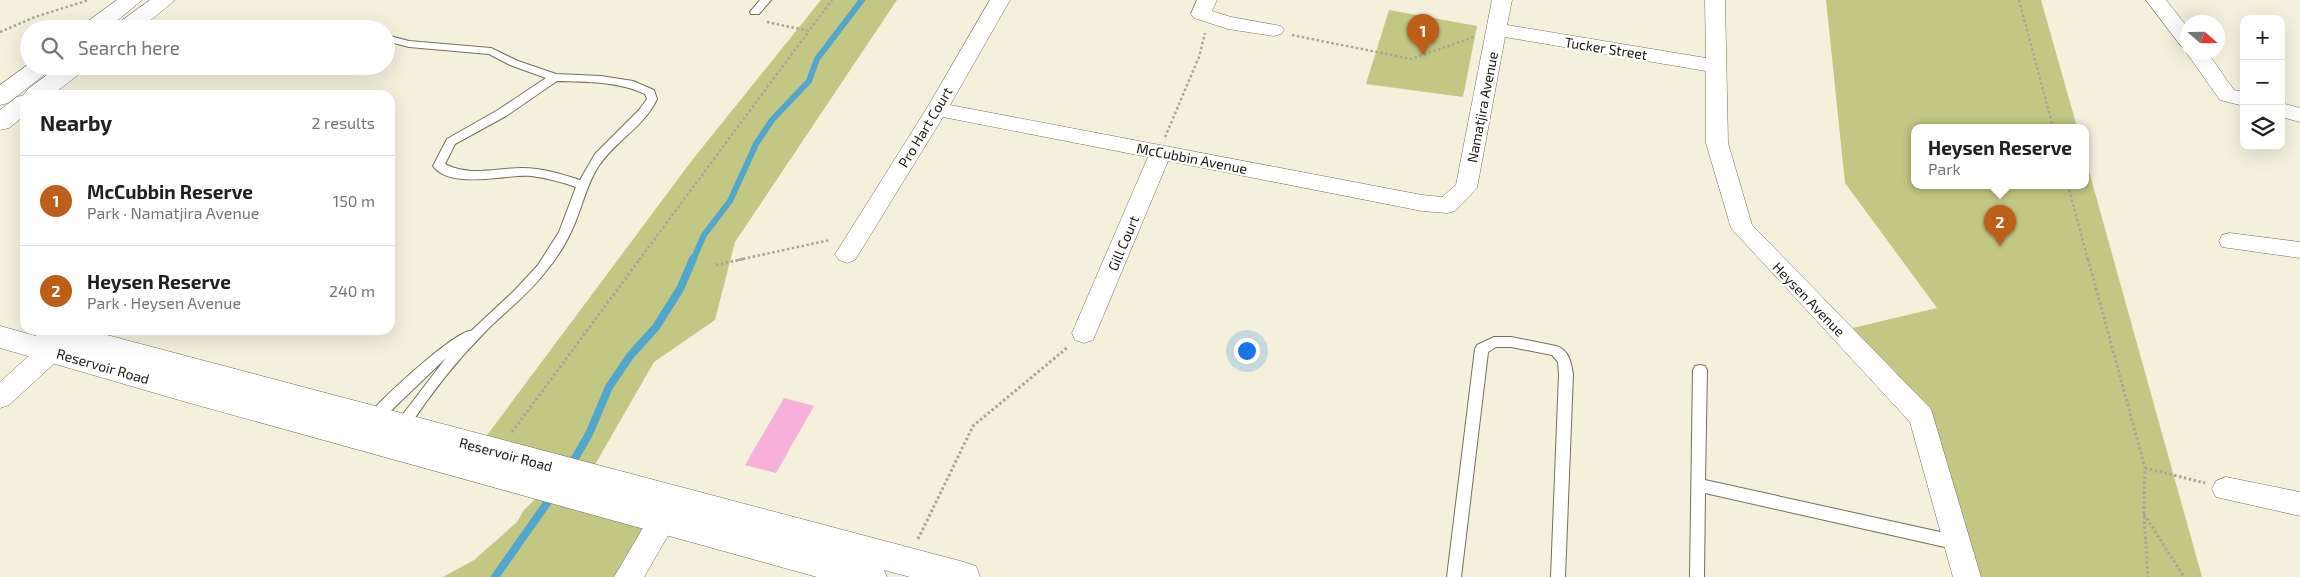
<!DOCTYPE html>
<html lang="en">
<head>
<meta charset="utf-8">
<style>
  :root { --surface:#fff; --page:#f6f6f6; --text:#202124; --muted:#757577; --line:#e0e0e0; --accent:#be5f19 }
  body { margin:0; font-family:"Exo 2",sans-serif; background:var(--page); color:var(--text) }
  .controls { position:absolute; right:15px; top:15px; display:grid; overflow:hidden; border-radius:10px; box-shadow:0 5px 20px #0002 }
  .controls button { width:45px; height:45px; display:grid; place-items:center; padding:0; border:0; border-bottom:1px solid var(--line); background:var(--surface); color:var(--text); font:25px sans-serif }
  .compass { position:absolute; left:2180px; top:15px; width:45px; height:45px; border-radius:50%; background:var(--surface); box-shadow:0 5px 20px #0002; rotate:110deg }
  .you { position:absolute; left:1246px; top:350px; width:18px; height:18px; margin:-12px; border:4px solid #fff; border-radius:50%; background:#1a73e8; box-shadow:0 0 0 8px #1a73e833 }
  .badge { display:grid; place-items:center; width:32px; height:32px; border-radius:50%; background:var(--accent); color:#fff; font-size:16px; font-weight:700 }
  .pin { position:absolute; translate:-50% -41px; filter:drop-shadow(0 1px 2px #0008) }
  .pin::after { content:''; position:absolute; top:26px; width:18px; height:15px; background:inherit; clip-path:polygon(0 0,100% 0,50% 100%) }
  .popup { position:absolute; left:1911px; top:124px; width:178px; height:65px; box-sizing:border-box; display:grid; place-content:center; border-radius:10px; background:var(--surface); filter:drop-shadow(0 1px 4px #0005); font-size:16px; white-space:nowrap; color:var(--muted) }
  .popup b { font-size:19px; color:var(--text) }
  .popup::after { content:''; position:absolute; left:50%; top:100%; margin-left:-10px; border:10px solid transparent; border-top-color:var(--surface) }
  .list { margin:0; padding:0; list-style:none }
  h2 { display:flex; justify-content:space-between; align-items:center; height:65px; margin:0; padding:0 20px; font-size:21px }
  h2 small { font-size:16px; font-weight:400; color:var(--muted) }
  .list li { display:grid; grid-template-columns:32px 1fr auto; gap:15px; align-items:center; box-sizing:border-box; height:90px; padding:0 20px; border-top:1px solid var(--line) }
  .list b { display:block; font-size:19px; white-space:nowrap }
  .list p { margin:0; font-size:16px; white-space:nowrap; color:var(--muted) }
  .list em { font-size:16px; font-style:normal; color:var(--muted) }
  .icon { flex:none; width:28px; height:28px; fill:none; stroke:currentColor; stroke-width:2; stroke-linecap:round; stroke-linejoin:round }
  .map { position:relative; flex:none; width:2300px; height:577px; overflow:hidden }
  .search { position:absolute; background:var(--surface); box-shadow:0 5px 20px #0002; left:20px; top:20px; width:375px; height:55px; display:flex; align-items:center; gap:12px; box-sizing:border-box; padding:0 18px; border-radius:28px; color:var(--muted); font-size:19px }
  .panel { position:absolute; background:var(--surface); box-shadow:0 5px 20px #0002; left:20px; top:90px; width:375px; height:245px; border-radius:15px }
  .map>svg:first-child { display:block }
  .green { fill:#c3c784 }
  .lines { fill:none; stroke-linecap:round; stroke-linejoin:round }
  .stream-far1 { stroke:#52a6cd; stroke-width:6 }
  .stream { stroke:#52a6cd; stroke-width:8 }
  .building { fill:#f7b0da }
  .service-casing { stroke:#73705e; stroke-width:2 }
  .minor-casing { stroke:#73705e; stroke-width:1 }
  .secondary-casing { stroke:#73705e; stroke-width:1 }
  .path-far1 { stroke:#a8a696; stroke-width:2.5; stroke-dasharray:2.5 2.5; stroke-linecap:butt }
  .path { stroke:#a8a696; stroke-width:3; stroke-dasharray:2.5 2.5; stroke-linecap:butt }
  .service { fill:#fff; fill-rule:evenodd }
  .minor { fill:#fff; fill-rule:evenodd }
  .secondary { fill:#fff; fill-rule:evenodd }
  .labels { text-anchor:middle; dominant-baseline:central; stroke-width:4.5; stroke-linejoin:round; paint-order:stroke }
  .street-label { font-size:14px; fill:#191811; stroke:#fff }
</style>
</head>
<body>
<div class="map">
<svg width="2300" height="577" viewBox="0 0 2300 577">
  <rect width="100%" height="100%" fill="#f3f0dc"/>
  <path class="green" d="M821,0h76l-162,242 -20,78 -61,42 -65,113 -110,-29 214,-287z
    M1826,0h215l36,127h-162v58h170v-28l117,420h-235l-45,-159 -82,-87 97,-23 -92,-125z
    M1389,10l88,16 -14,71 -97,-13z
    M546,488l117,32 -35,57h-185l31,-17 43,-38 7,-12z"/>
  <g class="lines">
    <path class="stream-far1" d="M693,260l11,-25 26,-34 26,-57 16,-24 37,-39 8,-22 45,-59"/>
    <path class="stream" d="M571,465l18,-31 20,-47 21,-31 26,-29 24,-38 13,-30
      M495,577l57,-81"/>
  </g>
  <path class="building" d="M784,398l30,8 -38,67 -31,-8z"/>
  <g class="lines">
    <defs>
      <path id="service" d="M760,0h11l-12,14h-8l-1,-2z
        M390,36l19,5 82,7 27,13 38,13 45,2 32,5 21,9 3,9c-13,28 -42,42 -59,68 -11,17 -15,37 -23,56 -7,17 -17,34 -29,48 -17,23 -39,39 -59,59 -30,30 -57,64 -80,100l-5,2 -5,-2 -2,-4 2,-4 49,-64 -68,65 -5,2 -5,-2 -2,-4c7,-14 91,-90 105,-88l43,-40 24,-26 21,-33 17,-45c-14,-5 -29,-9 -45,-11 -25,-2 -81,14 -98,-10l14,-27 51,-29 48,-32 -36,-13 -21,-11 -80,-7 -23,-6v-4zM557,81c30,1 61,0 88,13l2,5 -8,11 -44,44 -15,26c-19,-6 -38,-12 -58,-12 -26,0 -52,9 -77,-4l10,-20 51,-28z
        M1494,337h17l45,9c13,4 15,16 17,28l-8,203h-14l8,-203 -1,-12 -6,-7 -41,-8h-15l-8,5 -27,225h-14l28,-228 2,-4z
        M1700,365l5,1 2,4 -2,110 253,56 5,2 2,5 -2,5 -5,2 -253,-57 -1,84h-14l3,-207 2,-4z"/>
      <path id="minor" d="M990,0h20l-60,105 472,90 20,2 14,-12 36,-185h20l-5,25 199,33 -1,-58h20l3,143 24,82 179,184 50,168h-28l-43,-155 -179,-194 -25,-85v-72l-201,-34 -28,151 -22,23 -8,2 -25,-2 -254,-50 -72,172 -3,7 -9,3 -9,-3 -3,-7 76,-176 -205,-40 -88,143 -8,3 -8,-3 -4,-6 4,-6 88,-140z
        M1197,0h20l-5,11 19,6 50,9 3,4 -3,4 -7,2 -46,-7 -34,-11 -3,-4z
        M2146,0h20l22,28v20l-7,-2z
        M2188,50v2h19l27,38 10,2v14l-24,-6 -34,-48z
        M2281,103l19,5v14l-19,-5z
        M2230,233l70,9v16l-78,-11 -3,-6 3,-6z
        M51,341l9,3 3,7 -3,7 -51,47 -9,3v-26l42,-38z
        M2226,477l74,15v24l-84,-19 -4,-8 4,-8z
        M663,508l10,3 4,9 -33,57h-30l39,-66z"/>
      <path id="secondary" d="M117,0h25l-35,29h-26l3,-5z
        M150,0h25l-35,29h-26l3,-5z
        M29,64v2h23l-3,5 -41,32 -8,2v-20z
        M59,66h27l-3,5 -31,24h-27v20l-16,13 -9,2v-20l17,-13 7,-2 4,-6z
        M0,326l36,10 -3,-6h55l876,232 12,4 4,11h-70l-26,-7 3,7h-70l-631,-175 -186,-54z"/>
    </defs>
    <use href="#service" class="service-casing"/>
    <use href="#minor" class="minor-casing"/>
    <use href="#secondary" class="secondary-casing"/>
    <path class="path-far1" d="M2019,0l34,127
      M767,22l42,9 23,-31
      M0,32l35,-15 54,-17
      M1292,35l119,24 63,-22
      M1165,137l34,-80 6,-24
      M2068,185l20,75
      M639,260l170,-229
      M738,260l92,-20"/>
    <path class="path" d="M2088,259l57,209 -1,46 4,63
      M716,265l27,-6
      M512,432l128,-173
      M2145,468l60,15
      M2144,514l40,63
      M918,539l55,-113 95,-79"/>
    <use href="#service" class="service"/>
    <use href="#minor" class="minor"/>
    <use href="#secondary" class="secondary"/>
  </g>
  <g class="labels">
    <g class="street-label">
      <text transform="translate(1606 48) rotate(9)">Tucker Street</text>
      <text transform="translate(1482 107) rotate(-79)">Namatjira Avenue</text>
      <text transform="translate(925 127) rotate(-59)">Pro Hart Court</text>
      <text transform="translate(1192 158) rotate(11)">McCubbin Avenue</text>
      <text transform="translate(1123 243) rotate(-67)">Gill Court</text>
      <text transform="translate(1809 299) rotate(46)">Heysen Avenue</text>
      <text transform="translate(103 366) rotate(16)">Reservoir Road</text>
      <text transform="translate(506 454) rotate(15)">Reservoir Road</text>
    </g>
  </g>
</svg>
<div class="controls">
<button>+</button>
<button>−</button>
<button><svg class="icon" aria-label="layers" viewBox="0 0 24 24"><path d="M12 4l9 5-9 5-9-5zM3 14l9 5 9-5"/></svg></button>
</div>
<svg class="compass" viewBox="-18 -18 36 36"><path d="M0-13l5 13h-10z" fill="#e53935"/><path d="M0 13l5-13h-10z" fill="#757577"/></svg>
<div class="you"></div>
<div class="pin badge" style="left:1423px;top:55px">1</div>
<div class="pin badge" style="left:2000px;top:246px">2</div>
<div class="popup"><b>Heysen Reserve</b>Park</div>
<div class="search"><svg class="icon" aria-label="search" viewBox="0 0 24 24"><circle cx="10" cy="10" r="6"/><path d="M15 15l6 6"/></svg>Search here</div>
<section class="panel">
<h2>Nearby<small>2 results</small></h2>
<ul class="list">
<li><span class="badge">1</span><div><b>McCubbin Reserve</b><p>Park · Namatjira Avenue</p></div><em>150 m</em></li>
<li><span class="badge">2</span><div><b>Heysen Reserve</b><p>Park · Heysen Avenue</p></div><em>240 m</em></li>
</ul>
</section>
</div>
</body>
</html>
